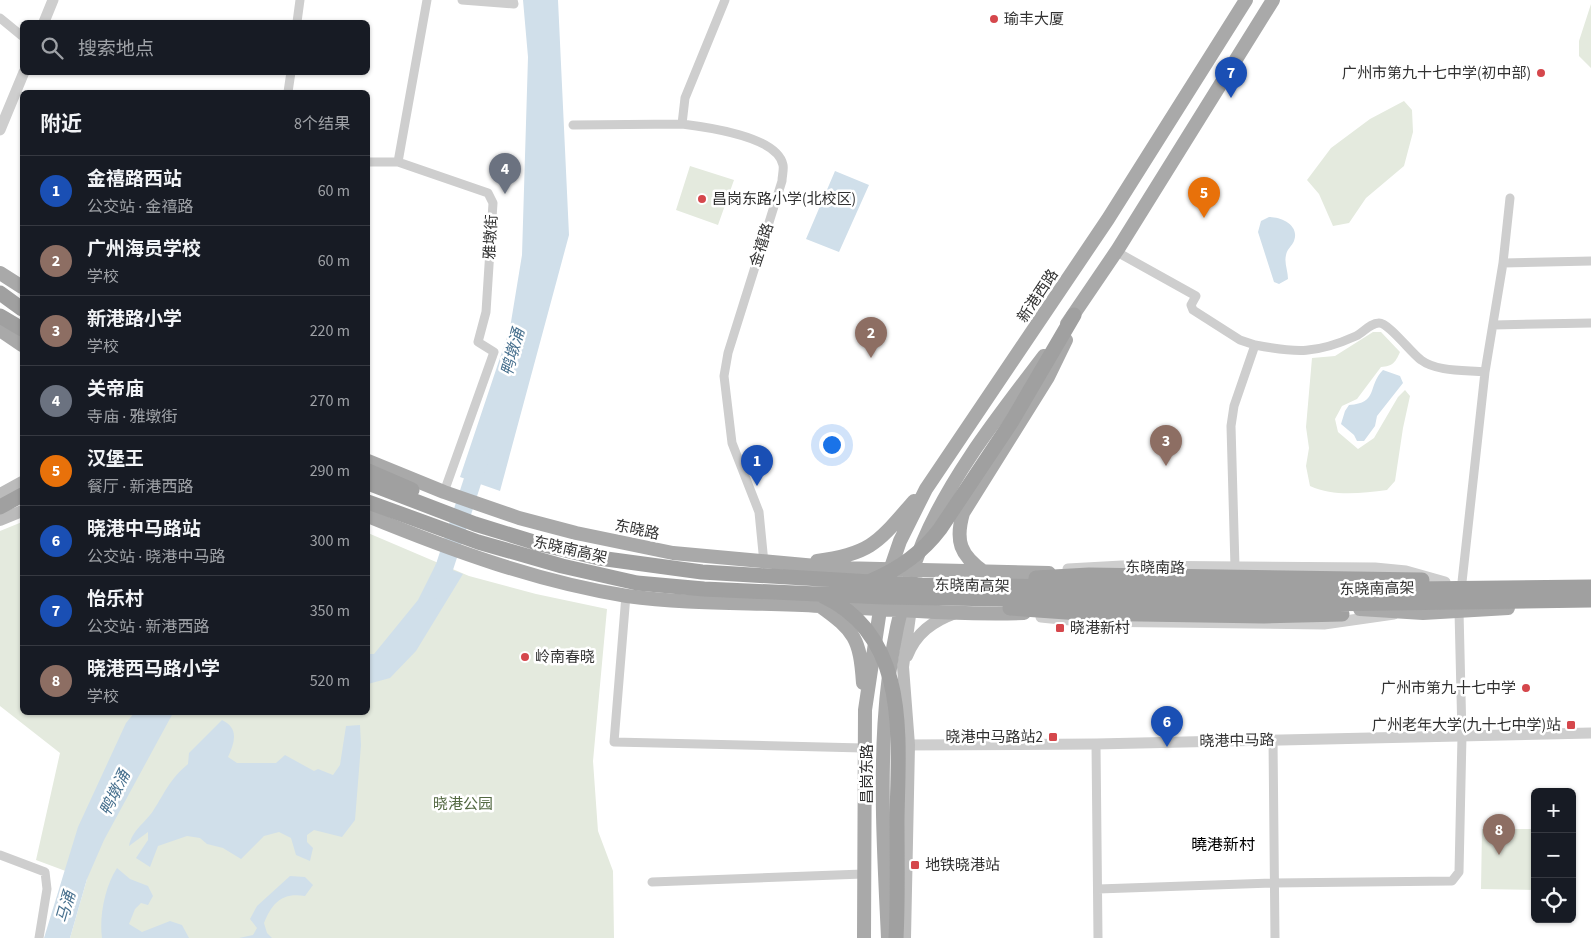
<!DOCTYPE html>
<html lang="zh">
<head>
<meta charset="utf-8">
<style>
  :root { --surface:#171b24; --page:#242831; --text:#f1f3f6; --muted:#9ea1a6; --line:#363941; --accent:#d5474c }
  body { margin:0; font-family:"Source Sans 3","Noto Sans SC",sans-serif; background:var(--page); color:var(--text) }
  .controls { position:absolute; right:15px; bottom:15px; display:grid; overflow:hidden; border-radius:8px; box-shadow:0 1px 4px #0004 }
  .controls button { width:45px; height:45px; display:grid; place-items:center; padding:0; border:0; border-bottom:1px solid var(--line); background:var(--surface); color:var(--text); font:25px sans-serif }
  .you { position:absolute; left:831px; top:444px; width:18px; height:18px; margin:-12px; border:4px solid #fff; border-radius:50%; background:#1a73e8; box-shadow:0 0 0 8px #1a73e833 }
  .badge { display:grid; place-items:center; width:32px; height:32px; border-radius:50%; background:var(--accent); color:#fff; font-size:16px; font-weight:700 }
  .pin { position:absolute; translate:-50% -41px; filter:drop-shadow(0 1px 2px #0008) }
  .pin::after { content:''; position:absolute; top:26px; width:18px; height:15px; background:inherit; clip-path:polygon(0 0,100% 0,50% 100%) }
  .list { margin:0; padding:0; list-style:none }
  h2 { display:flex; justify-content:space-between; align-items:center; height:65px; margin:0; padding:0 20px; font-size:21px }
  h2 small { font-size:16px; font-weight:400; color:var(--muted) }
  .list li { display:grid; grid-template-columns:32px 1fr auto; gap:15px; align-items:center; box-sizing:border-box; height:70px; padding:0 20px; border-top:1px solid var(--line) }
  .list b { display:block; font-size:19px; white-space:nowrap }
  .list p { margin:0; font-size:16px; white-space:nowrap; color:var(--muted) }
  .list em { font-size:16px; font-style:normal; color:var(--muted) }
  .icon { flex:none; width:28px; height:28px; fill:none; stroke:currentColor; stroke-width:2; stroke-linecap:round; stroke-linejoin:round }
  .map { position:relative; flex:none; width:1591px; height:938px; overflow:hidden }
  .search { position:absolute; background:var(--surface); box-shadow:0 1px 4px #0004; left:20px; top:20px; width:350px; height:55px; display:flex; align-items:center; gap:12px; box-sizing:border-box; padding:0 18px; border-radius:8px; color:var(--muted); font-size:19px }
  .panel { position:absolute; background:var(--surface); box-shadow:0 1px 4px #0004; left:20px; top:90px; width:350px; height:625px; border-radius:8px }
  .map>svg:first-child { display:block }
  .green { fill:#e4eade }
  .water { fill:#d0dfea }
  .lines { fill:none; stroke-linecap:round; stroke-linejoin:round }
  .river { stroke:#d0dfea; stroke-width:18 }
  .minor { stroke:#cecece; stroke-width:9 }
  .tertiary { stroke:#cecece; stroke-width:11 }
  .secondary { stroke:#bbb; stroke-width:12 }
  .primary { stroke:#a9a9a9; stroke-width:14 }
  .trunk { stroke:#a0a0a0; stroke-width:15 }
  .poi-dot { fill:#d5474c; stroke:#fff; stroke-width:2 }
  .labels { text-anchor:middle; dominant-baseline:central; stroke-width:5; stroke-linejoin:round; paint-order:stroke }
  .poi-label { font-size:15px; fill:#313131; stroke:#fff; text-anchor:start }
  .street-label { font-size:15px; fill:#313131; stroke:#fff }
  .park-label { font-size:15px; fill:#536942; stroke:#fff }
  .water-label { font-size:16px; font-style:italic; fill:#466f8d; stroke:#fff }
  .neighbourhood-label { font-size:16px; fill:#000; stroke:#fff }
</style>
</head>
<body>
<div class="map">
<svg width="1591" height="938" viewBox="0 0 1591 938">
  <rect width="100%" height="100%" fill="#fff"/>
  <path class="green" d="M1591,4v64l-12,-12v-15z
    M1404,101l8,9 1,22 -9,34 -38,32 -17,25 -16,3 -14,-32 -12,-14 24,-32 39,-29z
    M690,166l44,14 -16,45 -42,-15z
    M1373,332h8l19,20c-5,11 -7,14 -19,15l-24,32 -15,7 -7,13 3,13 20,17 16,-11 24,-41 7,-7 5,6 -7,32 -8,53 -8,9c-26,3 -52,7 -77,-4l-4,-20 3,-18 -3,-21 6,-69 23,-2z
    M22,522v190h346v-179l101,43 67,18 71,15 -14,152 5,70 15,40 1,67h-544l17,-59 -51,-19 24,-107 -60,-47v-175z
    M1482,829h53v61l-54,-1z"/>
  <path class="water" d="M523,0h35l11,235 -69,256 -40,-14 50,-149 12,-73 6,-198z
    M835,171l34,14 -30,67 -33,-13z
    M1269,217c12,0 31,8 25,24 -2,5 -7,8 -8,14 -2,8 2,16 2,24l-9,5 -5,-2 -16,-50 3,-11z
    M1383,370l17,6 3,7 -26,33 -2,10 -11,15h-7l-3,-6 -13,-11 4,-13 4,-6c30,-2 18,-19 34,-35z
    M436,564l27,10 -47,77 -26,27 -22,6v-30h6l44,-54z
    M135,712l38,1 -69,127 -17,39 -17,59h-26l34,-111 48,-104z
    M222,720c17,8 13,22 6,37l9,6h39l9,-8 29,16 4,-2 15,6 7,-10 6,-39 14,-1 1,20 -6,75 -13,17 -28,-7 -7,5v7l6,6 -3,13 -14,-6 -5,-17 -12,-6 -15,4 -23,23 -18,-11 -16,-4 -7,-6 -13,-2 -29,10 -8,21 -14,-9 12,-18v-8l-19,14c3,-16 16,-23 24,-35 13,-20 16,-31 35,-47l1,-11z
    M117,868l13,11 18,7 5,10 -5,9 -7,-2 -6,6 -6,15 13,8 28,-11 12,4 7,13h-87c-3,-21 3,-52 15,-70z
    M290,876l15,1 8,8 -8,11c-23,-4 -33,7 -41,27l3,10 5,5h-33l14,-3 4,-7 -7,-9 7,-13z"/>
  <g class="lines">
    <path class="river" d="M437,590l43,-132"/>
    <path class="minor" d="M427,0l-29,162 90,31 5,10 -7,109 -8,30 16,10 -50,140
      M462,0l52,4 -1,-4
      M725,0l-40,98 -3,26c24,3 95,12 101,41 1,5 -1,11 -1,16l-54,172 -4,23 8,67 27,69 5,51
      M0,18l22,18
      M297,22l3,-22
      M288,92l3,-20
      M573,125l109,-1
      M368,162h30
      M1117,252l79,44 -5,9 2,5 47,30 15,5 -21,61 -3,20 4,141
      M1503,263l88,-2
      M1493,325l98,-2
      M1255,345c42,8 61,9 101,-9 7,-3 14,-13 23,-13 10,0 32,30 42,37 16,12 45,10 64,12
      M1462,582l23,-210 18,-109 7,-65
      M626,595l-12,147 249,6
      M1273,740l2,198
      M1096,744l2,194
      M0,855l45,17 2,17 -8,49
      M652,882l211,-8
      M1098,889l176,-6 178,-2 7,-9 3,-136 -3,-125"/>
    <path class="tertiary" d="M44,22l9,-22
      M0,130l24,-58
      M1068,569l54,-3 253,2 31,3 39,11
      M1041,617l39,4 244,3 70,-10
      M900,745l196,-1 495,-11"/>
    <path class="secondary" d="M0,494l22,-12
      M0,520l22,-9
      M907,656c9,-23 26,-35 48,-43
      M905,938l4,-193 -6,-78 9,-66"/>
    <path class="primary" d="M0,273l22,14
      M1067,324l51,-75 155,-249
      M0,330l22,15
      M368,461l76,31 75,26 57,15 97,20 165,15 211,5
      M368,516c83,34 170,66 259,80 64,9 129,6 193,10 67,3 136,9 204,7
      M817,561c55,-7 62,-20 97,-60
      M984,572c-24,-17 -29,-31 -21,-59l85,-136 18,-37
      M887,579l13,-38 26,-52 182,-270 138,-219
      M820,606c35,25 40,33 43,77
      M1360,609l63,4 85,-5
      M864,938l1,-228 16,-107
      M888,938c-6,-131 -17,-271 35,-396 28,-67 77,-128 121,-186"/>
    <path class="trunk" d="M0,293l22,16
      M0,316l22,13
      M368,471l44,19
      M368,483l107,41 65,20 59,14 103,14 220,13 402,5 267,-3
      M368,502l110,40 84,24 75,17 67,6 180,8 438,7 269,-4
      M0,507l22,-12
      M1036,578l53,-3 333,5
      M871,581c28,-12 51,-28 69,-52l72,-108 62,-106
      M823,596c88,41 75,144 74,224 0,39 1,79 -1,118
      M1010,608l70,5 184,3 78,-2"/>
  </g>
  <g class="poi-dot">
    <circle cx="994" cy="19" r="5"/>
    <circle cx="1541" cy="73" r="5"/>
    <circle cx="702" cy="199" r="5"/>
    <rect x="1055" y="623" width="10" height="10" rx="2.5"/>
    <circle cx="525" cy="657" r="5"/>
    <circle cx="1526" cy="688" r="5"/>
    <rect x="1566" y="720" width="10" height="10" rx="2.5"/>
    <rect x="1048" y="732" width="10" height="10" rx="2.5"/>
    <rect x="910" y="860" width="10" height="10" rx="2.5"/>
  </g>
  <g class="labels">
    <g class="poi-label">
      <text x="1004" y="19">瑜丰大厦</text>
      <text x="1531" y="73" text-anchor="end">广州市第九十七中学(初中部)</text>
      <text x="712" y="199">昌岗东路小学(北校区)</text>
      <text x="1070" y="628">晓港新村</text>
      <text x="535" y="657">岭南春晓</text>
      <text x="1516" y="688" text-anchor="end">广州市第九十七中学</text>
      <text x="1561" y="725" text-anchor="end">广州老年大学(九十七中学)站</text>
      <text x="1043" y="737" text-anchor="end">晓港中马路站2</text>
      <text x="925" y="865">地铁晓港站</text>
    </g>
    <g class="street-label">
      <text transform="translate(491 237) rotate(-87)">雅墩街</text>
      <text transform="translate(762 245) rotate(-72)">金禧路</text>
      <text transform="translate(1038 296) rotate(-56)">新港西路</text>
      <text transform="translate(637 530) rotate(12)">东晓路</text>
      <text transform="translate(570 550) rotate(13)">东晓南高架</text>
      <text transform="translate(1155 568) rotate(1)">东晓南路</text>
      <text transform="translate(972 586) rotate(1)">东晓南高架</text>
      <text transform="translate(1377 589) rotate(-1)">东晓南高架</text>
      <text transform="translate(1237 741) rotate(-1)">晓港中马路</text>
      <text transform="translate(867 774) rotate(-90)">昌岗东路</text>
    </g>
    <g class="park-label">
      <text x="463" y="804">晓港公园</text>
    </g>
    <g class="water-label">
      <text transform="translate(513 352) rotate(-75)">鸭墩涌</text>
      <text transform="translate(115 793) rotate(-64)">鸭墩涌</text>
      <text transform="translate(66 907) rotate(-74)">马涌</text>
    </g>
    <g class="neighbourhood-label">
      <text x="1223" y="845">曉港新村</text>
    </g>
  </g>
</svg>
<div class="controls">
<button>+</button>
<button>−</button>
<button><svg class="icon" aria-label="locate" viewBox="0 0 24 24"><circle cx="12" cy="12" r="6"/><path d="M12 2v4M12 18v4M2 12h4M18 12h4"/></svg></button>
</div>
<div class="you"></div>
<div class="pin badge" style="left:757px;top:486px;background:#1a4fb4">1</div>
<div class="pin badge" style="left:871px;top:358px;background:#8d6e63">2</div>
<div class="pin badge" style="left:1166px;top:466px;background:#8d6e63">3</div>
<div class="pin badge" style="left:505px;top:194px;background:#6b7280">4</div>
<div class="pin badge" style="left:1204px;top:218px;background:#e8710a">5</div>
<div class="pin badge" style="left:1167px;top:747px;background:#1a4fb4">6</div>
<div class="pin badge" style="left:1231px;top:98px;background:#1a4fb4">7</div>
<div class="pin badge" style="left:1499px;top:855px;background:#8d6e63">8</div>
<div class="search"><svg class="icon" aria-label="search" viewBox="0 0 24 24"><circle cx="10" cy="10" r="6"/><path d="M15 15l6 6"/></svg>搜索地点</div>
<section class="panel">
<h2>附近<small>8个结果</small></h2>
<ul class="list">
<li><span class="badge" style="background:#1a4fb4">1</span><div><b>金禧路西站</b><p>公交站 · 金禧路</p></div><em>60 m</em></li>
<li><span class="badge" style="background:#8d6e63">2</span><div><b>广州海员学校</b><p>学校</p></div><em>60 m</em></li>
<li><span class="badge" style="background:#8d6e63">3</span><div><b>新港路小学</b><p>学校</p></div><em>220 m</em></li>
<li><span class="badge" style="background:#6b7280">4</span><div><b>关帝庙</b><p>寺庙 · 雅墩街</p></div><em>270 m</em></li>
<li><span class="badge" style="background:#e8710a">5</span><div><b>汉堡王</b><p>餐厅 · 新港西路</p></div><em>290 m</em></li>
<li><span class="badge" style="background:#1a4fb4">6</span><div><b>晓港中马路站</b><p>公交站 · 晓港中马路</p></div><em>300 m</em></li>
<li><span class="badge" style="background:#1a4fb4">7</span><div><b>怡乐村</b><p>公交站 · 新港西路</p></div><em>350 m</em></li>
<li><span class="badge" style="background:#8d6e63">8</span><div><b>晓港西马路小学</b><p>学校</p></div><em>520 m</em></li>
</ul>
</section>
</div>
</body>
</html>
